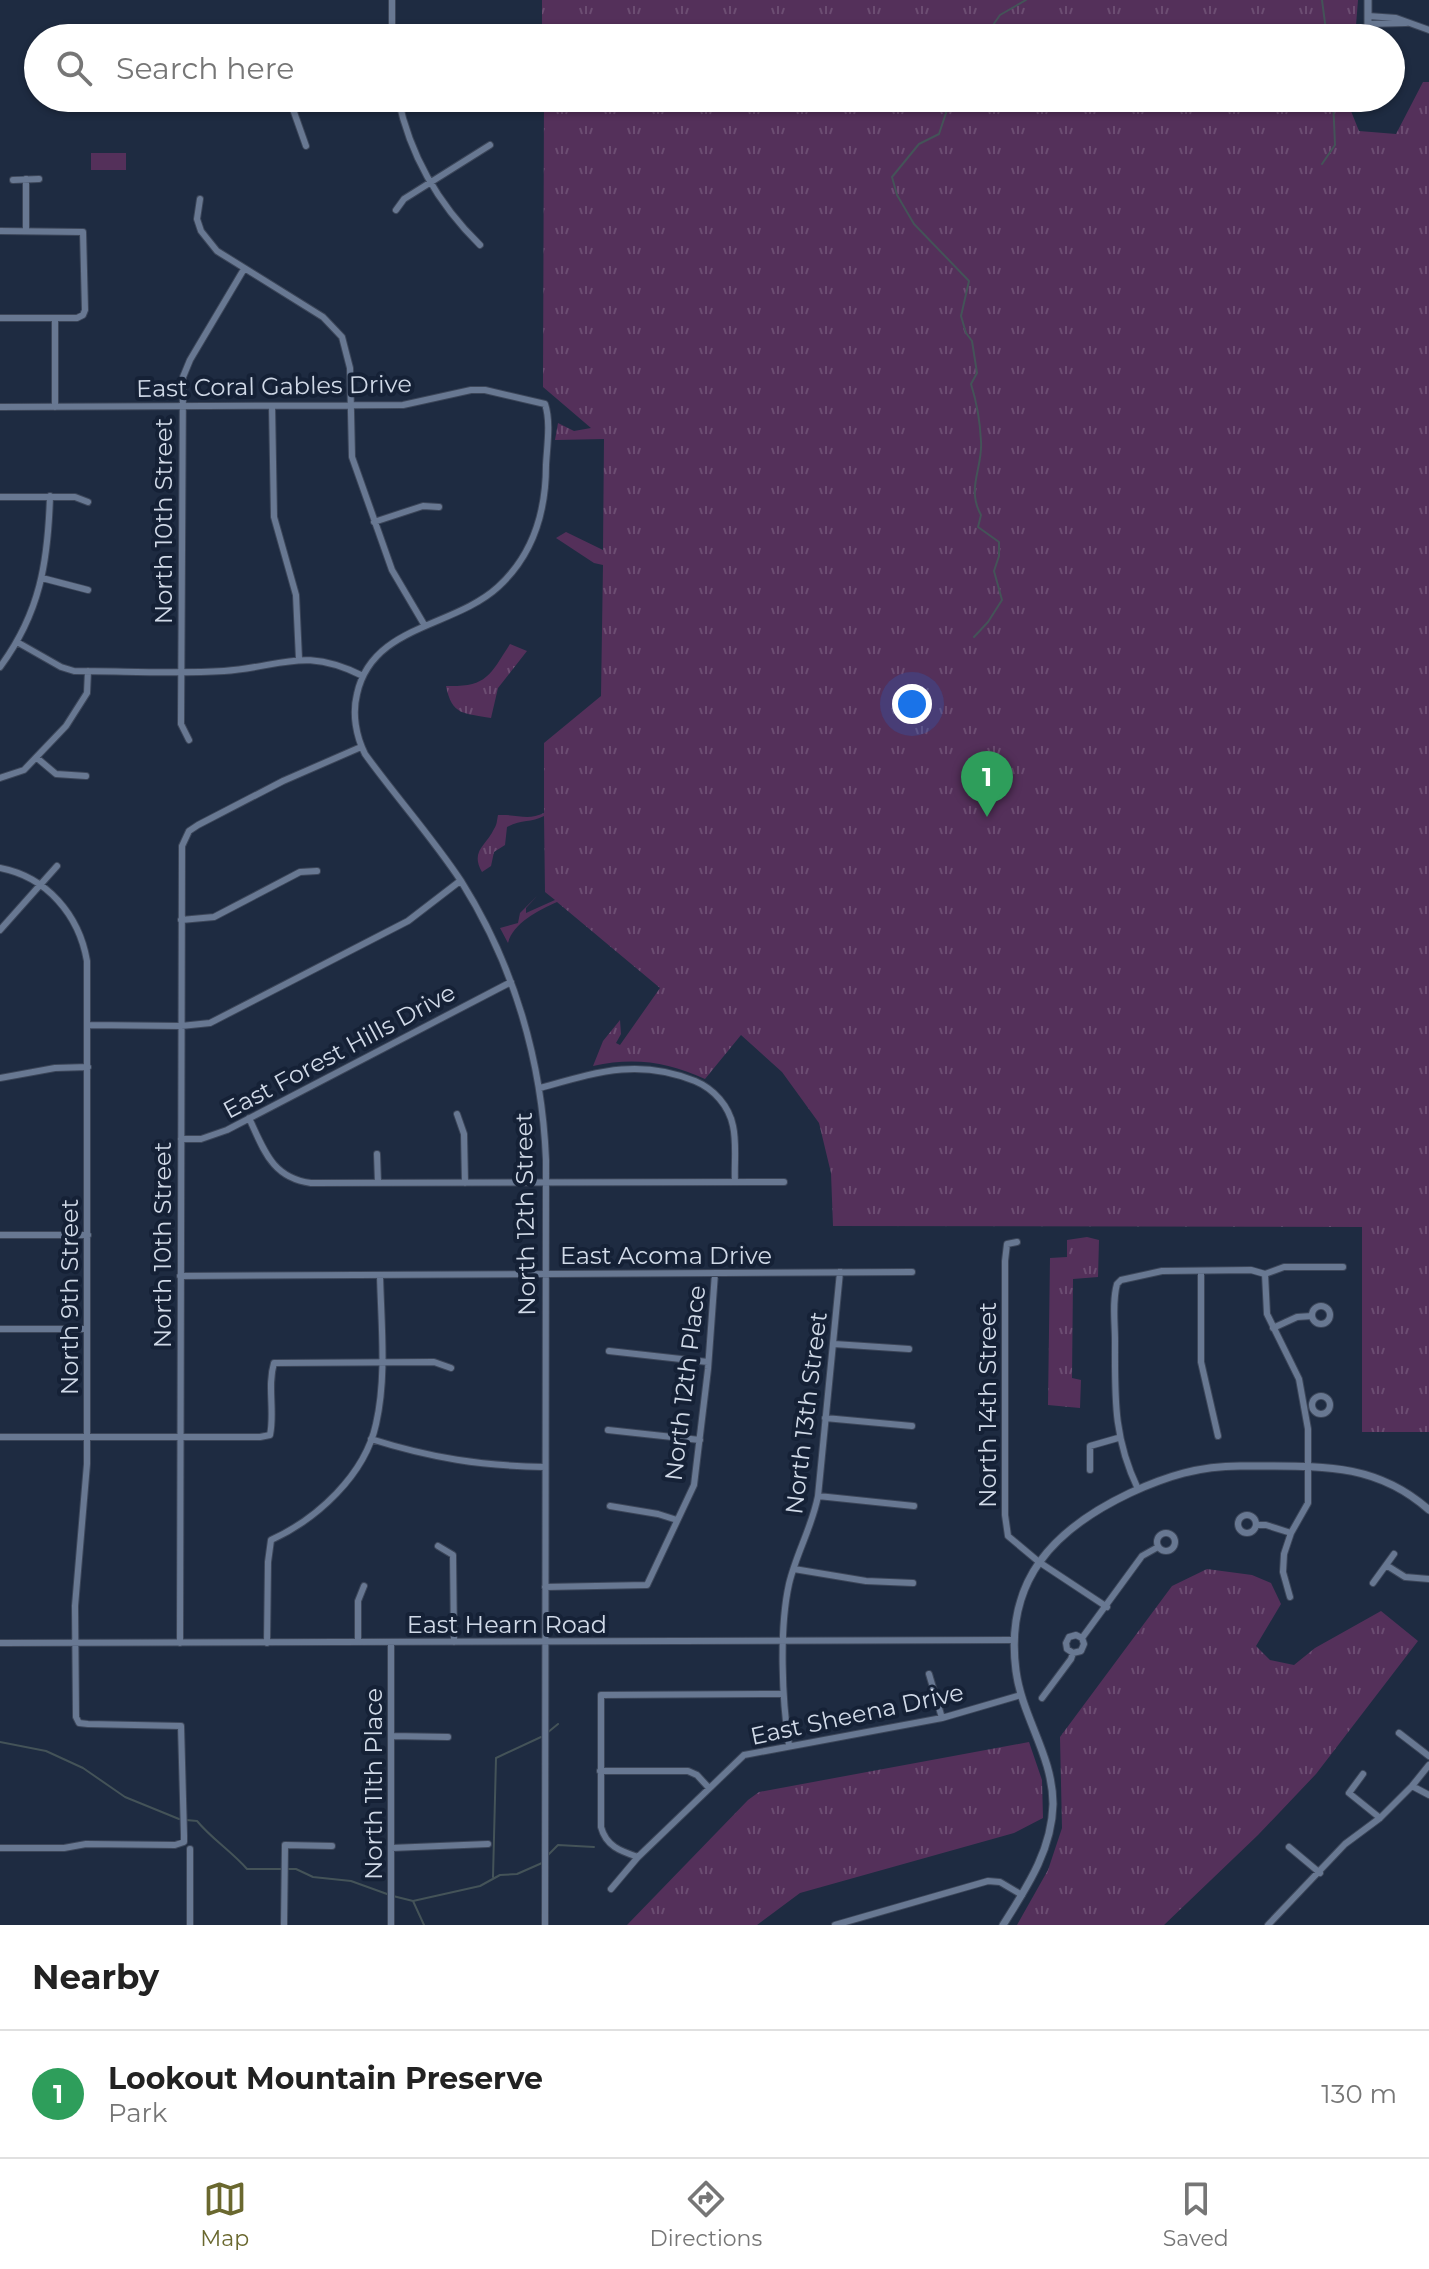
<!DOCTYPE html>
<html lang="en">
<head>
<meta charset="utf-8">
<style>
  :root { --surface:#fff; --page:#f2f2f2; --text:#222; --muted:#767676; --line:#e0e0e0; --accent:#6a682f }
  body { margin:0; font-family:Montserrat,sans-serif; background:var(--page); color:var(--text) }
  .you { position:absolute; left:912px; top:704px; width:28px; height:28px; margin:-20px; border:6px solid #fff; border-radius:50%; background:#1a73e8; box-shadow:0 0 0 12px #1a73e833 }
  .badge { display:grid; place-items:center; width:52px; height:52px; border-radius:50%; background:var(--accent); color:#fff; font-size:26px; font-weight:700 }
  .pin { position:absolute; translate:-50% -66px; filter:drop-shadow(0 2px 4px #0008) }
  .pin::after { content:''; position:absolute; top:42px; width:28px; height:24px; background:inherit; clip-path:polygon(0 0,100% 0,50% 100%) }
  .list { margin:0; padding:0; list-style:none }
  h2 { display:flex; justify-content:space-between; align-items:center; height:104px; margin:0; padding:0 32px; font-size:34px }
  h2 small { font-size:26px; font-weight:400; color:var(--muted) }
  .list li { display:grid; grid-template-columns:52px 1fr auto; gap:24px; align-items:center; box-sizing:border-box; height:128px; padding:0 32px; border-top:2px solid var(--line) }
  .list b { display:block; font-size:30px; white-space:nowrap }
  .list p { margin:0; font-size:26px; white-space:nowrap; color:var(--muted) }
  .list em { font-size:26px; font-style:normal; color:var(--muted) }
  .icon { flex:none; width:44px; height:44px; fill:none; stroke:currentColor; stroke-width:2; stroke-linecap:round; stroke-linejoin:round }
  .map { position:relative; flex:none; width:1429px; height:1925px; overflow:hidden }
  .search { position:absolute; background:var(--surface); box-shadow:0 2px 6px #0004; left:24px; right:24px; top:24px; height:88px; display:flex; align-items:center; gap:20px; box-sizing:border-box; padding:0 28px; border-radius:44px; color:var(--muted); font-size:30px }
  .sheet { height:232px; background:var(--surface) }
  nav { display:flex; justify-content:space-around; align-items:center; box-sizing:border-box; height:112px; border-top:2px solid var(--line); background:var(--surface); font-size:22px; color:var(--muted) }
  nav a { display:grid; justify-items:center; gap:4px }
  nav .on { color:var(--accent) }
  .map>svg:first-child { display:block }
  .grass { fill:url(#grass-tufts) }
  .pitch { fill:#54305a }
  .lines { fill:none; stroke-linecap:round; stroke-linejoin:round }
  .stream { stroke:#445358; stroke-width:2 }
  .minor-casing { stroke:#3c4659; stroke-width:8 }
  .tertiary-casing { stroke:#3c4659; stroke-width:9 }
  .minor { stroke:#687892; stroke-width:6 }
  .tertiary { stroke:#687892; stroke-width:7 }
  .labels { text-anchor:middle; dominant-baseline:central; stroke-width:8; stroke-linejoin:round; paint-order:stroke }
  .street-label { font-size:24px; fill:#d0d9e7; stroke:#152136 }
</style>
</head>
<body>
<div class="map">
<svg width="1429" height="1925" viewBox="0 0 1429 1925">
  <defs>
    <pattern id="grass-tufts" width="24" height="20" patternUnits="userSpaceOnUse" patternTransform="scale(2)"><rect width="24" height="20" fill="#54305a"/><path d="M3 7l-1-3M5 7V3M7 7l1-3M15 17l-1-3M17 17v-4M19 17l1-3" fill="none" stroke="#6c4d72"/></pattern>
  </defs>
  <rect width="100%" height="100%" fill="#1e2b41"/>
  <path class="grass" d="M542,0h816l-3,38h-813z
    M1423,82h6v1350h-67v-205l-529,-1 -2,-53 -12,-50 -37,-51 -41,-37 -36,44c-37,-17 -71,-22 -112,-13l10,-25 17,-21 1,14 -5,9 4,2 40,-57 -103,-86c-18,8 -44,21 -49,41l-8,-15 18,-5 2,-10 17,-17 -11,12v5l29,-13 -10,-8 -1,-76c-13,7 -23,3 -37,11l-2,18 -11,7 -3,14 -9,6c-12,-21 4,-26 12,-43 3,-4 3,-9 4,-14 18,-1 30,6 46,-2v-70l57,-47 2,-131 -9,-2 -38,-25 10,-6 37,18 1,-111 -49,1 3,-17 16,8 17,-3 -48,-41 1,-289h808l-1,13 8,20 37,3z
    M510,644l17,7 -29,37 -7,30c-27,-5 -39,-2 -45,-32 40,1 43,-9 64,-42z
    M1087,1237l12,3 -1,37 -25,2 -1,99 9,2 -1,28 -32,-3 2,-147 17,-1v-17z
    M1207,1569l45,6 19,8 10,21 -25,42 14,14 24,5 21,-17 66,-37 37,30 -102,133 -58,61 -94,90h-147l31,-55 14,-42 -2,-91 112,-151z
    M1029,1742l13,38 1,38 -29,15 -214,60 -43,32h-130l121,-125 11,-8z"/>
  <path class="pitch" d="M91,153h35v17h-35z"/>
  <g class="lines">
    <path class="stream" d="M1322,0l5,38
      M984,38l16,-23 26,-15
      M951,98l-12,36 -20,10 -27,33 5,18 17,29 55,57 -8,35 5,17 6,8 5,32 -6,11c6,19 9,37 10,57 2,27 -15,47 0,74l-3,12 21,15v14l-5,15 8,29 -14,22 -14,15
      M1322,164l13,-19 -2,-47
      M547,1733l11,-9
      M0,1742l46,9 37,17 42,29 54,22
      M186,1820l11,1c15,18 34,30 50,48h49l17,8 38,4 36,13
      M548,1855l10,-10 36,2
      M493,1877l3,-119 45,-21
      M393,1896l20,5 11,24
      M413,1901l67,-15 20,-11 17,-1 25,-11"/>
    <defs>
      <path id="minor" d="M392,0v38
        M1368,16l28,2 33,12
        M1368,24l38,-1
        M289,98l17,48
        M398,98c12,57 40,106 82,147
        M26,179v52
        M13,180l26,-1
        M200,199l-3,20 4,12 16,20 106,66 19,20 8,31 2,89 40,113 33,56
        M396,210l8,-11 86,-54
        M0,231l83,1 2,78 -2,5 -6,3h-77
        M55,318v89
        M272,406l2,111 22,78 3,64
        M0,407l403,-2 68,-15h14l60,14c6,18 2,42 1,61 0,46 -13,90 -48,122 -45,41 -126,38 -141,107 -5,20 -1,42 8,60 31,43 67,83 96,127 53,84 81,180 85,279l-1,765
        M0,497h75l13,5
        M374,522l49,-16 16,1
        M42,578l46,12
        M17,642l44,25 13,4c50,0 100,3 150,0 58,-4 79,-25 139,5
        M0,667c40,-54 48,-105 50,-171
        M189,740l-8,-16 2,-347 7,-17 54,-91
        M37,758l19,16 30,2
        M0,778l24,-8 42,-44 21,-33 1,-22
        M0,868c47,9 79,47 87,93v503l-12,142 1,111 3,6 9,1 93,2 3,109v7l-9,3 -89,-1 -22,4h-64
        M181,920l33,-3 86,-45 17,-1
        M0,930l57,-64
        M88,1025l93,1 29,-3 198,-102 52,-40
        M0,1078l55,-10 33,-1
        M540,1088c57,-16 98,-30 155,-7 19,8 34,25 38,45 4,18 1,38 2,56
        M457,1114l7,20 1,49
        M249,1118c15,32 23,60 62,65l473,-1
        M181,1139h20l26,-9 284,-148
        M377,1154l1,29
        M0,1235h88
        M1017,1242l-10,2 -2,17v254l3,21 31,26 68,45
        M1201,1271v91l17,74
        M1265,1274l2,40 32,65 9,50v74l-17,30 -7,21 -1,18 7,25
        M1265,1274l19,-7h59
        M180,1276l732,-4
        M1312 1315a9 9 0 1 1 18 0a9 9 0 1 1-18 0Z
        M1273,1328l24,-11 15,-1
        M0,1329h86
        M834,1344l75,5
        M609,1351l99,11
        M1312 1405a9 9 0 1 1 18 0a9 9 0 1 1-18 0Z
        M825,1418l87,8
        M608,1430l92,10
        M0,1437h260l10,-2c5,-23 -3,-49 4,-72l160,-1 17,6
        M371,1439c60,19 111,27 174,28
        M1090,1470v-24l28,-8
        M1138,1489c-25,-52 -23,-92 -23,-148 0,-19 -3,-39 2,-57l4,-4 41,-9 89,-1 14,4
        M818,1496l96,10
        M610,1506l48,8 19,6
        M1238 1524a9 9 0 1 1 18 0a9 9 0 1 1-18 0Z
        M1256,1525h10l25,8
        M1157 1542a9 9 0 1 1 18 0a9 9 0 1 1-18 0Z
        M438,1546l15,9 1,87
        M1386,1565l19,12 24,2
        M794,1569l72,12 47,2
        M1373,1583l21,-29
        M545,1587l102,-2 47,-100 14,-116 7,-96
        M1082,1638l-6,-3 -7,2 -3,6 1,6 6,4 8,-2 3,-7 -2,-6 60,-82 16,-9
        M358,1642v-41l6,-15
        M0,1643l1014,-3
        M180,1643l2,-797 7,-15 9,-6 85,-44 78,-34
        M267,1643l1,-81 3,-22c46,-21 94,-65 105,-116 11,-48 5,-101 4,-149
        M929,1674l13,44
        M1042,1698l29,-39 2,-6
        M1399,1733l30,23
        M391,1736l57,1
        M789,1745c-7,-45 -10,-116 0,-161 7,-30 23,-57 29,-88l22,-224
        M600,1771h88l9,4 12,13
        M1363,1774l-14,19 31,25
        M1412,1786l17,9
        M1289,1847l31,26
        M391,1848l97,-4
        M190,1849v76
        M638,1857c-18,-6 -32,-11 -37,-30v-132l182,-1
        M611,1889l27,-32 106,-102 198,-37 79,-23
        M284,1925l1,-80 47,1
        M391,1925v-283
        M835,1925l153,-44 12,1 22,13
        M1268,1925l77,-81 35,-26 32,-32 17,-21"/>
      <path id="tertiary" d="M1368,0v38
        M1374,98h1
        M1003,1925c24,-38 49,-75 50,-121 0,-48 -31,-87 -37,-133 -12,-91 38,-142 114,-178 37,-17 69,-27 110,-27 71,1 132,-7 189,44"/>
    </defs>
    <use href="#minor" class="minor-casing"/>
    <use href="#tertiary" class="tertiary-casing"/>
    <use href="#minor" class="minor"/>
    <use href="#tertiary" class="tertiary"/>
  </g>
  <g class="labels">
    <g class="street-label">
      <text transform="translate(274 386) rotate(-1)">East Coral Gables Drive</text>
      <text transform="translate(163 521) rotate(-90)">North 10th Street</text>
      <text transform="translate(339 1051) rotate(-28)">East Forest Hills Drive</text>
      <text transform="translate(525 1214) rotate(-91)">North 12th Street</text>
      <text transform="translate(162 1245) rotate(-90)">North 10th Street</text>
      <text x="666" y="1255">East Acoma Drive</text>
      <text transform="translate(69 1297) rotate(-90)">North 9th Street</text>
      <text transform="translate(685 1383) rotate(-83)">North 12th Place</text>
      <text transform="translate(987 1405) rotate(-90)">North 14th Street</text>
      <text transform="translate(806 1413) rotate(-83)">North 13th Street</text>
      <text x="507" y="1624">East Hearn Road</text>
      <text transform="translate(857 1714) rotate(-12)">East Sheena Drive</text>
      <text transform="translate(373 1784) rotate(-90)">North 11th Place</text>
    </g>
  </g>
</svg>
<div class="you"></div>
<div class="pin badge" style="left:987px;top:817px;background:#2e9e5b">1</div>
<div class="search"><svg class="icon" aria-label="search" viewBox="0 0 24 24"><circle cx="10" cy="10" r="6"/><path d="M15 15l6 6"/></svg>Search here</div>
</div>
<section class="sheet">
<h2>Nearby<small></small></h2>
<ul class="list">
<li><span class="badge" style="background:#2e9e5b">1</span><div><b>Lookout Mountain Preserve</b><p>Park</p></div><em>130 m</em></li>
</ul>
</section>
<nav>
<a class="on"><svg class="icon" aria-label="map" viewBox="0 0 24 24"><path d="M3 6l6-2 6 2 6-2v14l-6 2-6-2-6 2zM9 4v14M15 6v14"/></svg>Map</a>
<a><svg class="icon" aria-label="directions" viewBox="0 0 24 24"><path d="M12 3l9 9-9 9-9-9zM9 14v-3h6M13 9l2 2-2 2"/></svg>Directions</a>
<a><svg class="icon" aria-label="saved" viewBox="0 0 24 24"><path d="M7 4h10v16l-5-4-5 4z"/></svg>Saved</a>
</nav>
</body>
</html>
